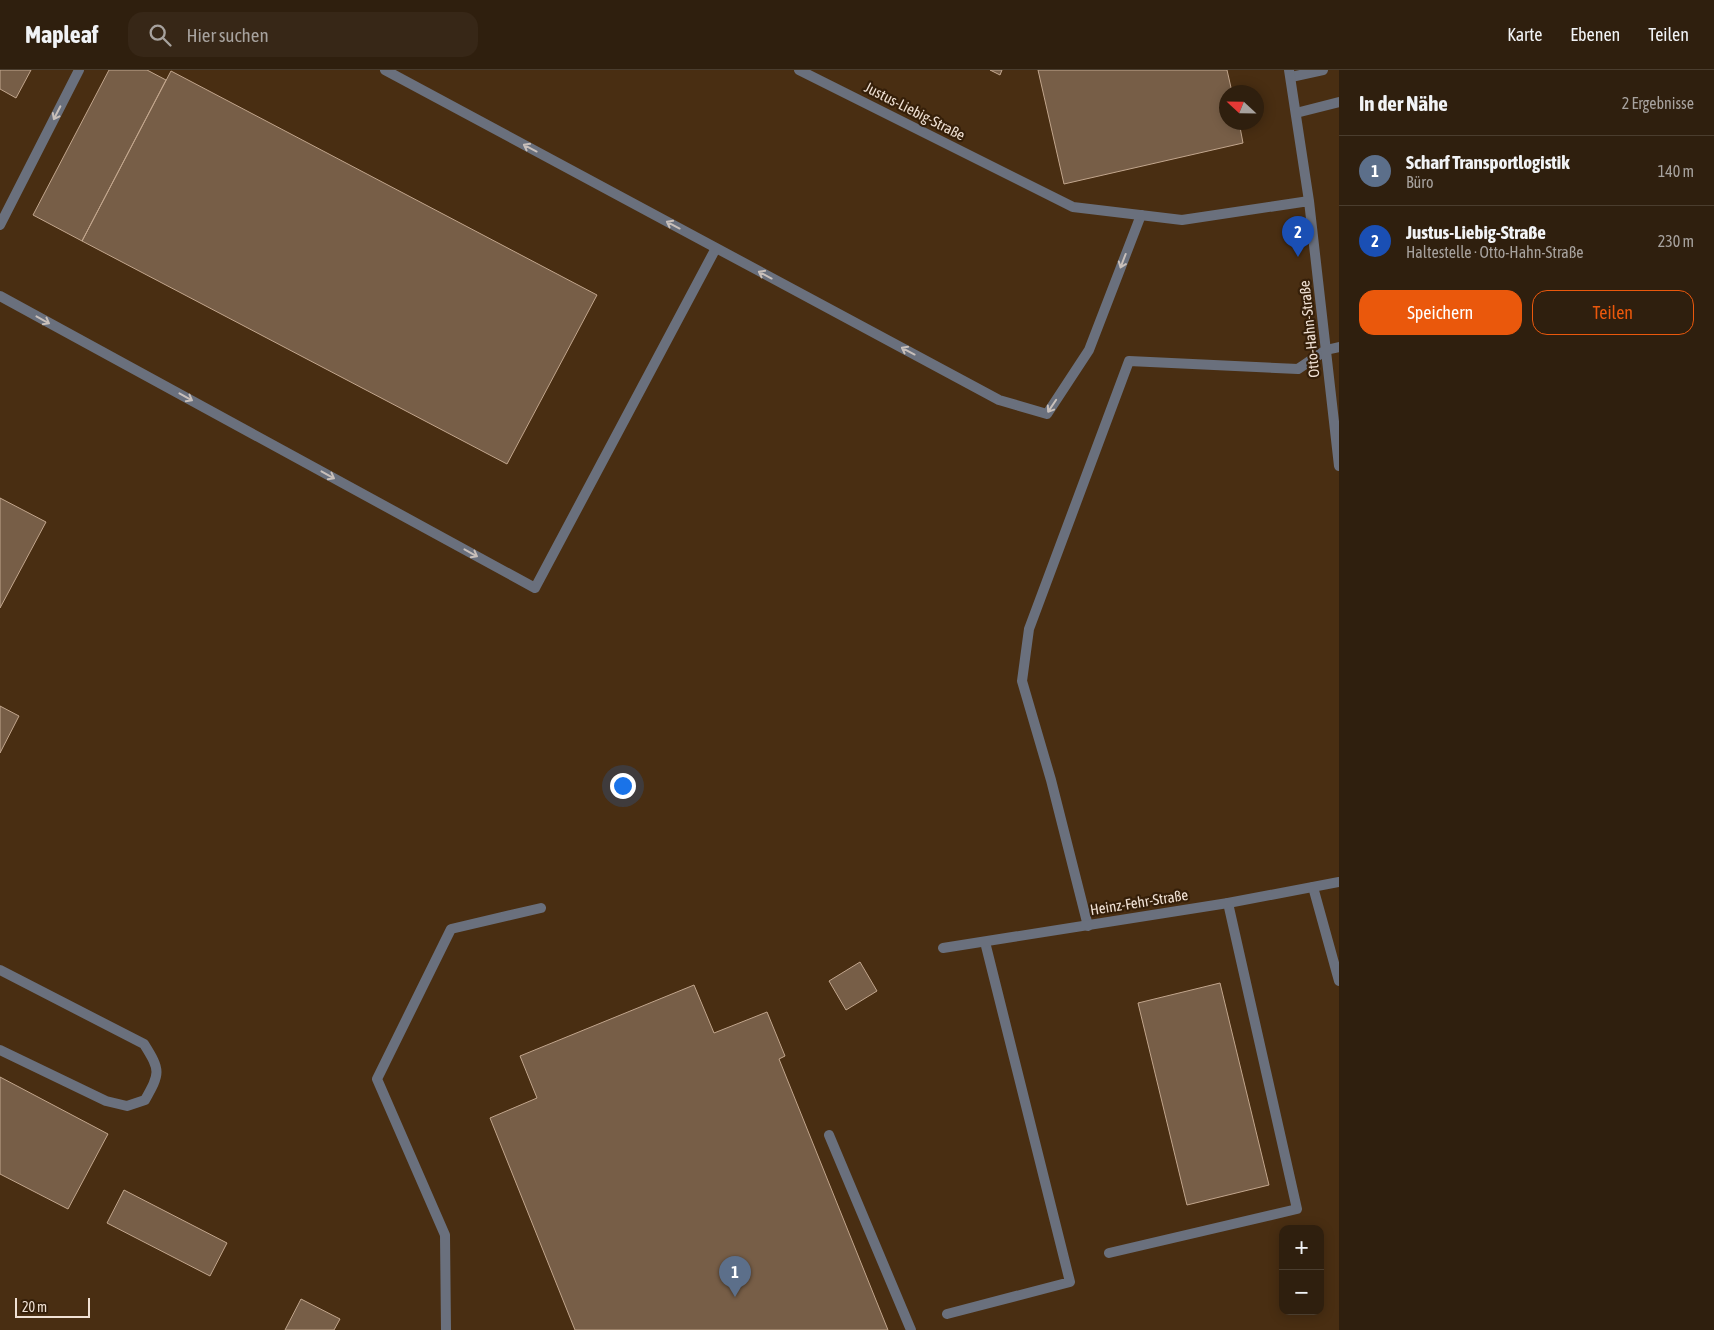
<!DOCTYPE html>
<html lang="de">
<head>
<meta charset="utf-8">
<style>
  :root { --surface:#2f1f0e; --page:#372717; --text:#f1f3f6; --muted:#a7a29e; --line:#4a3d2e; --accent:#ea580c }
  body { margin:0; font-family:"Asap Condensed",sans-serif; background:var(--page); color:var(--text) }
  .controls { position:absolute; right:15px; bottom:15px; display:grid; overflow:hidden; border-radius:10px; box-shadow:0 2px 12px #0003 }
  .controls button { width:45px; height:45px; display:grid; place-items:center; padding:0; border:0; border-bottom:1px solid var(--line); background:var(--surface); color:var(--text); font:25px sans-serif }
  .compass { position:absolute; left:1219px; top:15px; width:45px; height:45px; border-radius:50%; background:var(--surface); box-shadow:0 2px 12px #0003; rotate:292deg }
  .scale { position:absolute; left:15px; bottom:12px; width:75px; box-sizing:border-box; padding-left:5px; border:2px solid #f0e1d4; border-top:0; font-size:14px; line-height:18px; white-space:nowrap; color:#f0e1d4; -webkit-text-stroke:4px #351f09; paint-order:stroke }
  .you { position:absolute; left:622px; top:715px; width:18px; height:18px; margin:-12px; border:4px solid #fff; border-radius:50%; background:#1a73e8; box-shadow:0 0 0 8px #1a73e833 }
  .badge { display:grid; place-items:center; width:32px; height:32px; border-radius:50%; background:var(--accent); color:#fff; font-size:16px; font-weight:700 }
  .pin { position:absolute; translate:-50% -41px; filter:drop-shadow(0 1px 2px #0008) }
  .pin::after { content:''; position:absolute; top:26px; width:18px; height:15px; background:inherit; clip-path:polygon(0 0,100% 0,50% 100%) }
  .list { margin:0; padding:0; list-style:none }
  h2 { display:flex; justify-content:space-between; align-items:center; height:65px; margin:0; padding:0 20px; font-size:21px }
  h2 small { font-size:16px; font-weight:400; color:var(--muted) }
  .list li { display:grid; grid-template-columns:32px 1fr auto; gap:15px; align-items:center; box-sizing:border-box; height:70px; padding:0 20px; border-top:1px solid var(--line) }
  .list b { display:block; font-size:19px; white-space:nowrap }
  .list p { margin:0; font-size:16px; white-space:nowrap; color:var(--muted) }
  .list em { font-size:16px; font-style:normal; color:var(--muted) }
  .actions { display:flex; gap:10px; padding:15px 20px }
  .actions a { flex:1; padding:11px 0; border:1px solid var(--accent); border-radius:15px; text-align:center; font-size:18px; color:var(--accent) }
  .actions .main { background:var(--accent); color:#fff }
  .icon { flex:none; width:28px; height:28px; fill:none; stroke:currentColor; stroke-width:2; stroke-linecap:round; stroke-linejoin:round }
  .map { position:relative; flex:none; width:1339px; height:1260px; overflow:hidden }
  header { display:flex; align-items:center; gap:30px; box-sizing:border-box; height:70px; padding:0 25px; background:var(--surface); border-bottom:1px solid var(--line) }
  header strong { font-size:24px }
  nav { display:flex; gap:28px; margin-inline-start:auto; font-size:18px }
  .search { width:350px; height:45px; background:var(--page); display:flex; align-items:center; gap:12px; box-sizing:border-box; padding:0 18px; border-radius:15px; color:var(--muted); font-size:19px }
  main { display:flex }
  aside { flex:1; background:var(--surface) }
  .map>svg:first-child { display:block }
  .built { fill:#492e12; fill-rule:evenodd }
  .building { fill:#775e47; stroke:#c2a68d }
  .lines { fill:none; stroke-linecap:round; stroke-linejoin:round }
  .service { stroke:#6a707d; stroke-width:10 }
  .minor { stroke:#6a707d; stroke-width:10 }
  .oneway { stroke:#c8bfba }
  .labels { text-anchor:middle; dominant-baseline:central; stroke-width:4.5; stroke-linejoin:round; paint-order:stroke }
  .street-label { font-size:15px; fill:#f0e1d4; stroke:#351f09 }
</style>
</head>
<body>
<header>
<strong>Mapleaf</strong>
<div class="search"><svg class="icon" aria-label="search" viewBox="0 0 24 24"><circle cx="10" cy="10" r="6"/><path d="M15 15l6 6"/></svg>Hier suchen</div>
<nav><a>Karte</a><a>Ebenen</a><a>Teilen</a></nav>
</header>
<main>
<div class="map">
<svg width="1339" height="1260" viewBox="0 0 1339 1260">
  <rect width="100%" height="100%" fill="#3f2913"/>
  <path class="built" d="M0,0h1339v1260h-1339zM1226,22h30v30h-30zM1283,1159h37v82h-37z"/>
  <path class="building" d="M0,0h31l-15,28 -16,-9z
    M109,0h38l19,10 -84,161 -49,-26z
    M990,0h12l-2,5z
    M1038,0h189l5,22h-6v30h13l4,21 -179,41z
    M171,1l426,224 -90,169 -425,-223z
    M0,428l46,24 -46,86z
    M0,636l19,10 -19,37z
    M860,892l17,29 -31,19 -17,-29z
    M1220,913l49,202 -82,20 -49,-202z
    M694,915l20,48 53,-21 18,44 -6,3 109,271h-313l-85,-212 47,-20 -17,-42z
    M0,1007l108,57 -40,75 -68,-35z
    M124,1120l103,53 -17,33 -103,-53z
    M301,1229l39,20 -6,11h-49z"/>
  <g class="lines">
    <path class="service" d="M385,0l614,330 48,14 42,-64 52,-135
      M1291,7l32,-7
      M1296,43l43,-11
      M0,155l79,-155
      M0,226l535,292 181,-340
      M1313,817l26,94
      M1088,856l-37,-146 -29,-99 7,-52 100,-268 169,8 28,-19 13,-3
      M0,900l144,74c17,27 16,29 1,56l-18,6 -21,-5 -106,-51
      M829,1065l82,195
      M1109,1183l188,-44 -69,-306
      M947,1244l123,-32 -85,-340
      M446,1260l-1,-95 -68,-156 74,-150 90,-21"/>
    <path class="minor" d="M799,0l274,137 109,13 127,-19
      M1289,0l20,131 30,265
      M943,878l285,-45 111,-21"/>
  </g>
  <defs><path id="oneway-shaft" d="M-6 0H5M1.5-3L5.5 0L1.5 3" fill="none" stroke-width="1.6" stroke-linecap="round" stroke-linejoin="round" transform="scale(1.25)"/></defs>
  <g class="oneway">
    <use href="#oneway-shaft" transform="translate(57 43) rotate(117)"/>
    <use href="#oneway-shaft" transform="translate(530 78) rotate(-152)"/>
    <use href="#oneway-shaft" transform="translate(673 155) rotate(-152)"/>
    <use href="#oneway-shaft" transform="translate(1123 191) rotate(111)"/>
    <use href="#oneway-shaft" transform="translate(765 205) rotate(-152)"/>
    <use href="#oneway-shaft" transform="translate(43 250) rotate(29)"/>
    <use href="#oneway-shaft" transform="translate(908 281) rotate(-152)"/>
    <use href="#oneway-shaft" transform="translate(186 327) rotate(29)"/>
    <use href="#oneway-shaft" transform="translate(1052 336) rotate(124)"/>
    <use href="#oneway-shaft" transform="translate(328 405) rotate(29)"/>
    <use href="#oneway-shaft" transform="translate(471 483) rotate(29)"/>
  </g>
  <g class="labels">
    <g class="street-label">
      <text transform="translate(915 41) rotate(27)">Justus-Liebig-Straße</text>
      <text transform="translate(1309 259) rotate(-96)">Otto-Hahn-Straße</text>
      <text transform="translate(1139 832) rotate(-9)">Heinz-Fehr-Straße</text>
    </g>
  </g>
</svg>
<div class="controls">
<button>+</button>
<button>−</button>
</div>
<svg class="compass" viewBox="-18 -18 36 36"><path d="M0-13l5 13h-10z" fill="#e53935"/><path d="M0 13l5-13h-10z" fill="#a7a29e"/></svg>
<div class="scale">20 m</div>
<div class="you"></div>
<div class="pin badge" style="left:735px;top:1227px;background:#5c6f8a">1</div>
<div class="pin badge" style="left:1298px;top:187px;background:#1a4fb4">2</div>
</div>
<aside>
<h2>In der Nähe<small>2 Ergebnisse</small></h2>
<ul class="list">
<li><span class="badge" style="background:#5c6f8a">1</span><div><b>Scharf Transportlogistik</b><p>Büro</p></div><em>140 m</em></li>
<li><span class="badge" style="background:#1a4fb4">2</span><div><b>Justus-Liebig-Straße</b><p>Haltestelle · Otto-Hahn-Straße</p></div><em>230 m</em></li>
</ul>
<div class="actions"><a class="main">Speichern</a><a>Teilen</a></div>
</aside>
</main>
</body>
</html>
